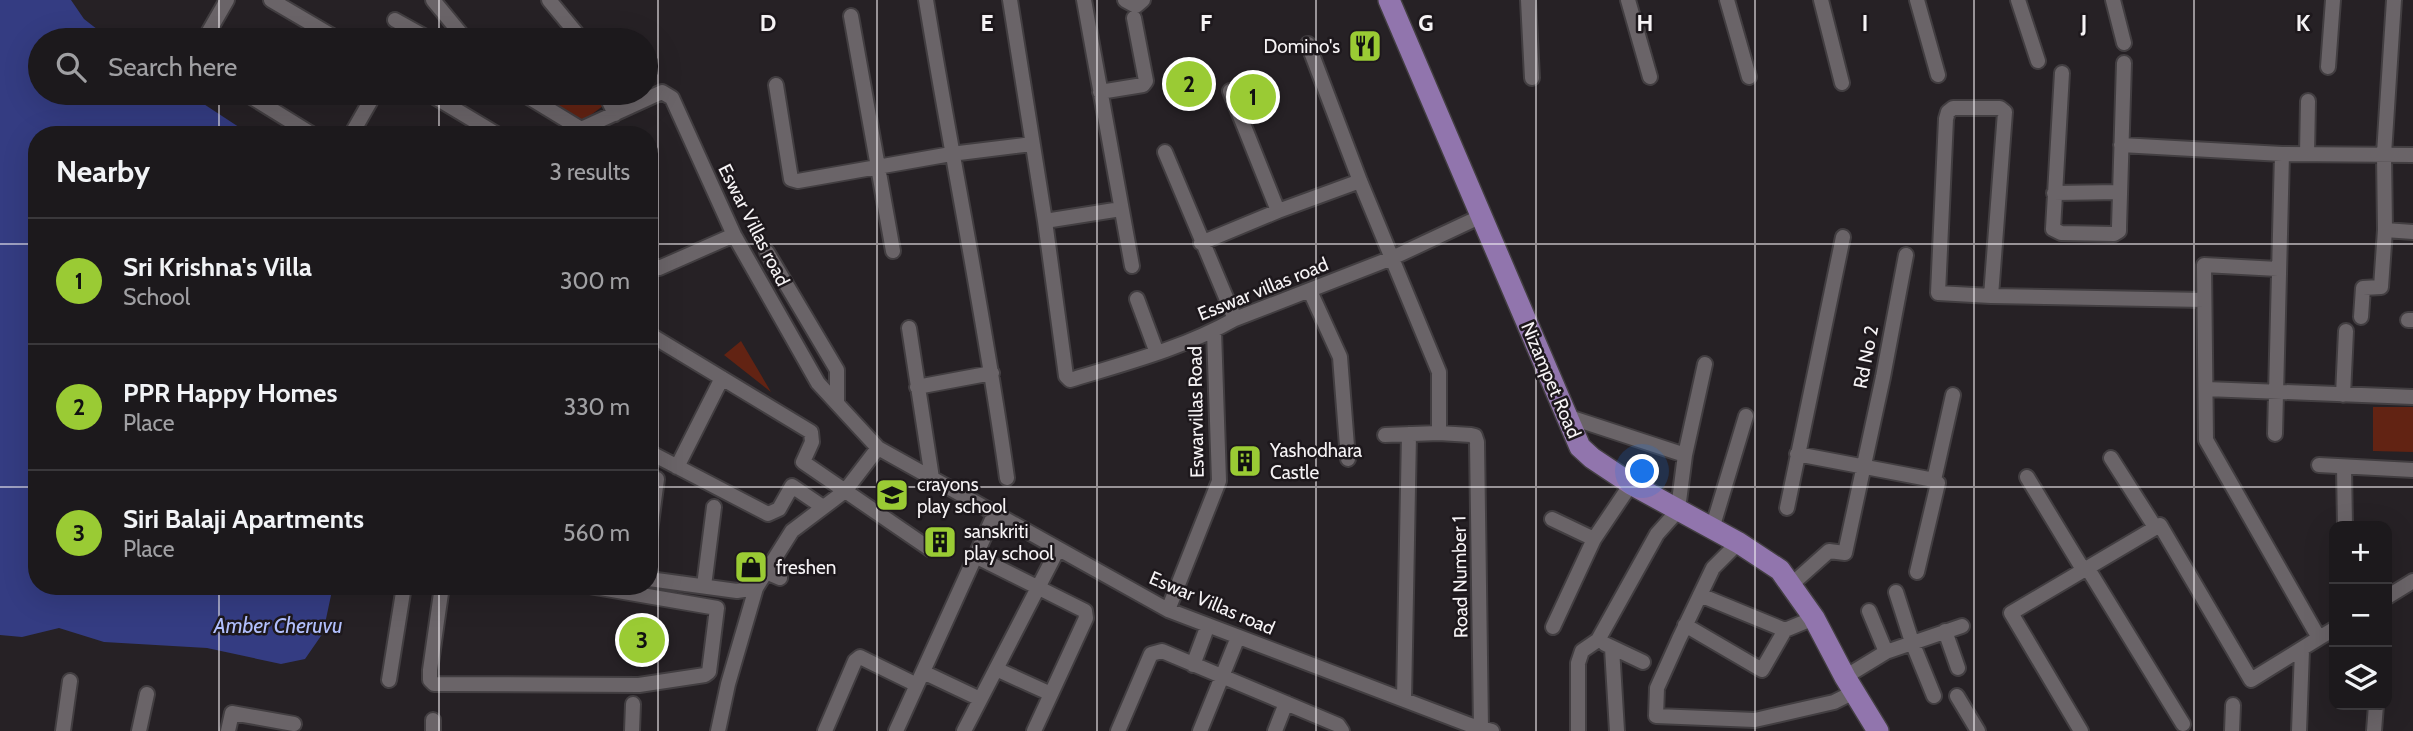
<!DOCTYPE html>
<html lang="en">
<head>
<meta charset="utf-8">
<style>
  :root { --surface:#1c191c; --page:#252225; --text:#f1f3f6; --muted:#a0a0a3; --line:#3a383b; --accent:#9acb34 }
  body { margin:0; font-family:Cabin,sans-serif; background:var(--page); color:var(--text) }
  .controls { position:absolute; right:21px; bottom:21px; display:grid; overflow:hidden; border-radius:14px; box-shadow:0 7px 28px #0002 }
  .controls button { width:63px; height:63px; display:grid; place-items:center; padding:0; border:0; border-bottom:2px solid var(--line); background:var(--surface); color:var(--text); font:35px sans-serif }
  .you { position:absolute; left:1643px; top:472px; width:24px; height:24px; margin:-18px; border:5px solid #fff; border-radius:50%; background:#1a73e8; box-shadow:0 0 0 10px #1a73e833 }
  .badge { display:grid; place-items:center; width:46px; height:46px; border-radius:50%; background:var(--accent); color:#111; font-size:23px; font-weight:700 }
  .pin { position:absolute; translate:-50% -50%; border:4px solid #fff; box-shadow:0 2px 7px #0006 }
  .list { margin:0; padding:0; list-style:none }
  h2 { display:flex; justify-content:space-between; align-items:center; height:91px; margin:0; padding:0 28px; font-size:30px }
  h2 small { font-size:23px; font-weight:400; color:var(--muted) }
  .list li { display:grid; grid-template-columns:46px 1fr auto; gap:21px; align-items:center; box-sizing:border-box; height:126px; padding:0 28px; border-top:2px solid var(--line) }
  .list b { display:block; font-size:26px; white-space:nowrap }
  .list p { margin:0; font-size:23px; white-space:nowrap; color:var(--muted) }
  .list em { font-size:23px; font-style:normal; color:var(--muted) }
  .icon { flex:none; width:38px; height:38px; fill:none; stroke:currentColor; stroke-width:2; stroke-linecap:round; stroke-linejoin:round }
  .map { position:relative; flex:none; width:2413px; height:731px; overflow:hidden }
  .search { position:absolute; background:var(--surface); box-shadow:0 7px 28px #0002; left:28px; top:28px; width:630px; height:77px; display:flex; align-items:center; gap:18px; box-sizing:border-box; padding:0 24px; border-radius:38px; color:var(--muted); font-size:26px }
  .panel { position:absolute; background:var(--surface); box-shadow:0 7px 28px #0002; left:28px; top:126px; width:630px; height:469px; border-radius:28px }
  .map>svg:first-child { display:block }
  .green { fill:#622313 }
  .water { fill:#343c82 }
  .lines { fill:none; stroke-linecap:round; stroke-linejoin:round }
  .minor-casing { stroke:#423e41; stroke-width:18 }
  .primary-casing { stroke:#423e41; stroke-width:24 }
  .minor { stroke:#6a6468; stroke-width:14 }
  .primary { stroke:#9175ad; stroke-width:21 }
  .grid { fill:none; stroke:#f6f3f5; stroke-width:2; stroke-opacity:0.55 }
  .labels { text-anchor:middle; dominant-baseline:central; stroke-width:5; stroke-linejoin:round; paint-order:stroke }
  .poi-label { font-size:19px; fill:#f6f3f5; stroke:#1d181c; text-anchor:start }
  .street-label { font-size:19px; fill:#f6f3f5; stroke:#1d181c }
  .water-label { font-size:21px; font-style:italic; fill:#b2c0fe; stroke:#1d181c }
  .grid-label { font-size:23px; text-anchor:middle; font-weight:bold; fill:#f6f3f5; stroke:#1d181c; stroke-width:5; stroke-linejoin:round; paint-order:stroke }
</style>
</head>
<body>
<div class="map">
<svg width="2413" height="731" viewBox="0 0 2413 731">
  <rect width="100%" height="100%" fill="#262125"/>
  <path class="green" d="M533,93h63l7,13 -23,17z
    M741,341l30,51 -47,-37z
    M2373,407h40v45l-40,-1z"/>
  <path class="water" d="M0,0h71l13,19 27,21h-71v53h147l64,42h-214v451h296l-10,47 -18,26 -24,5 -74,-16 -103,-6 -45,-14 -37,9 -22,-2z"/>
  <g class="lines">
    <defs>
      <path id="minor" d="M271,0l68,40
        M433,0l33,40
        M549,0l33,40
        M926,0c26,160 59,318 81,478
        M1010,0l35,221 21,155 4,4c56,-17 114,-32 165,-61l157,-61 79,-37
        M1084,0l48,266
        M1125,0l11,6 7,-6
        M1528,0l4,78
        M1628,0l22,77
        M1727,0l22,77
        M1821,0l21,83
        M1917,0l21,75
        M2018,0l20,61
        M2113,0l11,43
        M851,16l42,235
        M395,20l36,20
        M204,40l23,-40
        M1308,44l52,137 79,191v61
        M2328,67l5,-67
        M2062,73l-9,156 8,4 53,1 5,-3v-4l5,-164
        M776,85l15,94 7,2 153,-27 81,-10
        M1230,91l48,120
        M1100,92l43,-7 3,-4 -12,-63
        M245,93l68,42
        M428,93l70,42
        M522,93l59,36 81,-37 10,6 62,137 84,148 60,65 290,162 302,115 22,6
        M605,93l10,21
        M351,135l24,-42
        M2121,145l161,9 131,1
        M1165,152l70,167
        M2307,154l1,-53
        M2054,193l66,-1
        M1045,221l76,-12
        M2385,230l28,2
        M1201,243l77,-32 82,-30
        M767,252l70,118v33
        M649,264l10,4 75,-33
        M2278,269l-74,-4 2,175 113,198 15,-9
        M1310,291l30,66 8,102
        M1991,296l14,-184 -5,-4h-47l-5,4 -2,7 -8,174 53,3 213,4
        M1137,299l20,54
        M2361,317l2,-29 18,-1 4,-57 -1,-76 10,-154
        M2408,320h5
        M909,328l23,150
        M649,334l162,98 1,10 -9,20 127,87
        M917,387l75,-14
        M2206,389l207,8
        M2343,395l3,-64
        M1566,416l119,39
        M2275,434l7,-280
        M1385,435l54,-2 32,2 4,1 2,6 4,286
        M649,452l119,62 11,-5 13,-23 31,21
        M1797,454l137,26 4,3 -21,89
        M2111,458l44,69
        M2319,465l94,5
        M677,467l45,-89
        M2344,467l1,59
        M2027,477l57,94
        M1934,480l19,-85
        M1787,508l56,-271
        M1678,509l7,-54 20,-91
        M1552,519l42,20
        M1712,529l34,-113
        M649,539l8,-60
        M1732,549l-19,19 -34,71 -22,49 -1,28 99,4 79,-18 20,-10
        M975,556l110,55 1,7 -52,113
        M2088,569l95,155
        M766,572l14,6
        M649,579l88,12 19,-3
        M1792,584l37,-33 16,2 38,-176 23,-122
        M442,586l-12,84v10l4,4 205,1 66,-10 4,-3 8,-64 -128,-22
        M704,586l10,-79
        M1896,592l16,50 22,54
        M1700,595l85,35
        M2387,597l26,-16
        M1168,610l51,-129 -5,-150
        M1869,611l17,41
        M1685,625l77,45 23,-40 29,-12
        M1553,627l41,-88 33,-49
        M1945,631l13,37
        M1605,644l38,18
        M1612,648l5,83
        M1193,665l15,-40
        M996,669l55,25
        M923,672l57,27
        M1845,677l41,-25 76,-26
        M389,680l15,-94
        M1957,696l21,35
        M1404,700l5,-266
        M63,731l7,-50
        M139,731l8,-37
        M228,731l4,-18 62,11
        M433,731v-11
        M632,731l1,-27
        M718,731l10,-47 28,-96 36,-57 53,-40 33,-43
        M825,731l30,-70 5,-4 57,28
        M896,731l99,-218
        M964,731l94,-182
        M1118,731l33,-77 11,-3 176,74 4,6
        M1200,731l38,-94
        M1275,731l11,-28
        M1578,731v-68l4,-12 16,-11 59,-106 17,-19
        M2081,731l-70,-118 149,-88 91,155 68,-42
        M2232,731l1,-26
        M2299,731l3,-81
        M2374,731l2,-26"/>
      <path id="primary" d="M1389,0l191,447 12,11 39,26 108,59 41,27 34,48 31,59 33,54"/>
    </defs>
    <use href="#minor" class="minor-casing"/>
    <use href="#primary" class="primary-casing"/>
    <use href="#minor" class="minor"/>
    <use href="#primary" class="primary"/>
  </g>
  <path class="grid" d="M219,0v40M439,0v40M658,0v731M877,0v731M1097,0v731M1316,0v731M1536,0v731M1755,0v731M1974,0v731M2194,0v731M219,93v42M439,93v42M0,244h37M649,244h1764M0,487h37M649,487h1764M219,586v145M439,586v145"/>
  <defs>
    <symbol id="restaurant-square" viewBox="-11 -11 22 22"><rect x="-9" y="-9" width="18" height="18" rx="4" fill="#9acb34" stroke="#1d181c"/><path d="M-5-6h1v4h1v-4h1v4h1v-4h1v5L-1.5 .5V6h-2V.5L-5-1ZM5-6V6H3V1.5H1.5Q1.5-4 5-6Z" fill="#111"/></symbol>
    <symbol id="building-square" viewBox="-11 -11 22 22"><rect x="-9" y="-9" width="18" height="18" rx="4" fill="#9acb34" stroke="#1d181c"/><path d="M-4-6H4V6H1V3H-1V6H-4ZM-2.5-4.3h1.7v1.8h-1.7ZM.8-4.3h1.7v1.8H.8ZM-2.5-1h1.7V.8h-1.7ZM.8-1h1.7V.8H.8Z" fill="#111"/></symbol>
    <symbol id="school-square" viewBox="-11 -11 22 22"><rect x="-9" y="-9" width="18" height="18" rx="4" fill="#9acb34" stroke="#1d181c"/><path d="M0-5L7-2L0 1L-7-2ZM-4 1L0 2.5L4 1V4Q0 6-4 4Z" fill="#111"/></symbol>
    <symbol id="shop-square" viewBox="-11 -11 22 22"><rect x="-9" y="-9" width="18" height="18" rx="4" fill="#9acb34" stroke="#1d181c"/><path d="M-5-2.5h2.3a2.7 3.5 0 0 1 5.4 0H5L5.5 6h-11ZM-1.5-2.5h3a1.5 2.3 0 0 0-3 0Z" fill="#111"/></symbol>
  </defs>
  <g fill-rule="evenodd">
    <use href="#restaurant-square" x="1346" y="27" width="38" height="38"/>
    <use href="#building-square" x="1226" y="442" width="38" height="38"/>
    <use href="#school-square" x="873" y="476" width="38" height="38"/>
    <use href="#building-square" x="921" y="523" width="38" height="38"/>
    <use href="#shop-square" x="732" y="548" width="38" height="38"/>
  </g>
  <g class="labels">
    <g class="poi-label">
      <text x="1340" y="46" text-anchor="end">Domino's</text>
      <text x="1270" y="450">Yashodhara<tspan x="1270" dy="22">Castle</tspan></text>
      <text x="917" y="484">crayons<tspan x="917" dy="22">play school</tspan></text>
      <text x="964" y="531">sanskriti<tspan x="964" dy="22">play school</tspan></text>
      <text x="776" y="567">freshen</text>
    </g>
    <g class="street-label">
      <text transform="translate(754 225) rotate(63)">Eswar Villas road</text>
      <text transform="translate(1263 289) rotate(-22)">Esswar villas road</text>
      <text transform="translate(1866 357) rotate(-79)">Rd No 2</text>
      <text transform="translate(1551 380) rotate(67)">Nizampet Road</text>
      <text transform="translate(1196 412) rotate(-91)">Eswarvillas Road</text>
      <text transform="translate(1460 577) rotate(-91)">Road Number 1</text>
      <text transform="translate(1212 603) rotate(23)">Eswar Villas road</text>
    </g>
    <g class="water-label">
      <text x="278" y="625">Amber Cheruvu</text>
    </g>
  </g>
  <g class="grid-label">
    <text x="768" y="31">D</text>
    <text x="987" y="31">E</text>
    <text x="1206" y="31">F</text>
    <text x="1426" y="31">G</text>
    <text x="1645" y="31">H</text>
    <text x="1865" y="31">I</text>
    <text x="2084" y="31">J</text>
    <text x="2303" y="31">K</text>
  </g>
</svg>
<div class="controls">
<button>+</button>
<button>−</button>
<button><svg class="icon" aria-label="layers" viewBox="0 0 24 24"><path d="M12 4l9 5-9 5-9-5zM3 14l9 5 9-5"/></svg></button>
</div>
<div class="you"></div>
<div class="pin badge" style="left:1253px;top:97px">1</div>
<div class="pin badge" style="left:1189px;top:84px">2</div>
<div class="pin badge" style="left:642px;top:640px">3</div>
<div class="search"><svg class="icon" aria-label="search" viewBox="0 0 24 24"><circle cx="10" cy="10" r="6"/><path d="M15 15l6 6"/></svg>Search here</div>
<section class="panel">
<h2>Nearby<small>3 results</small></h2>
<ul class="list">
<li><span class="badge">1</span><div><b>Sri Krishna's Villa</b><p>School</p></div><em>300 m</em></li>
<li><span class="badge">2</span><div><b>PPR Happy Homes</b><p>Place</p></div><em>330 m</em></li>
<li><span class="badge">3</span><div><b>Siri Balaji Apartments</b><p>Place</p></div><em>560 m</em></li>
</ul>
</section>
</div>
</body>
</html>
